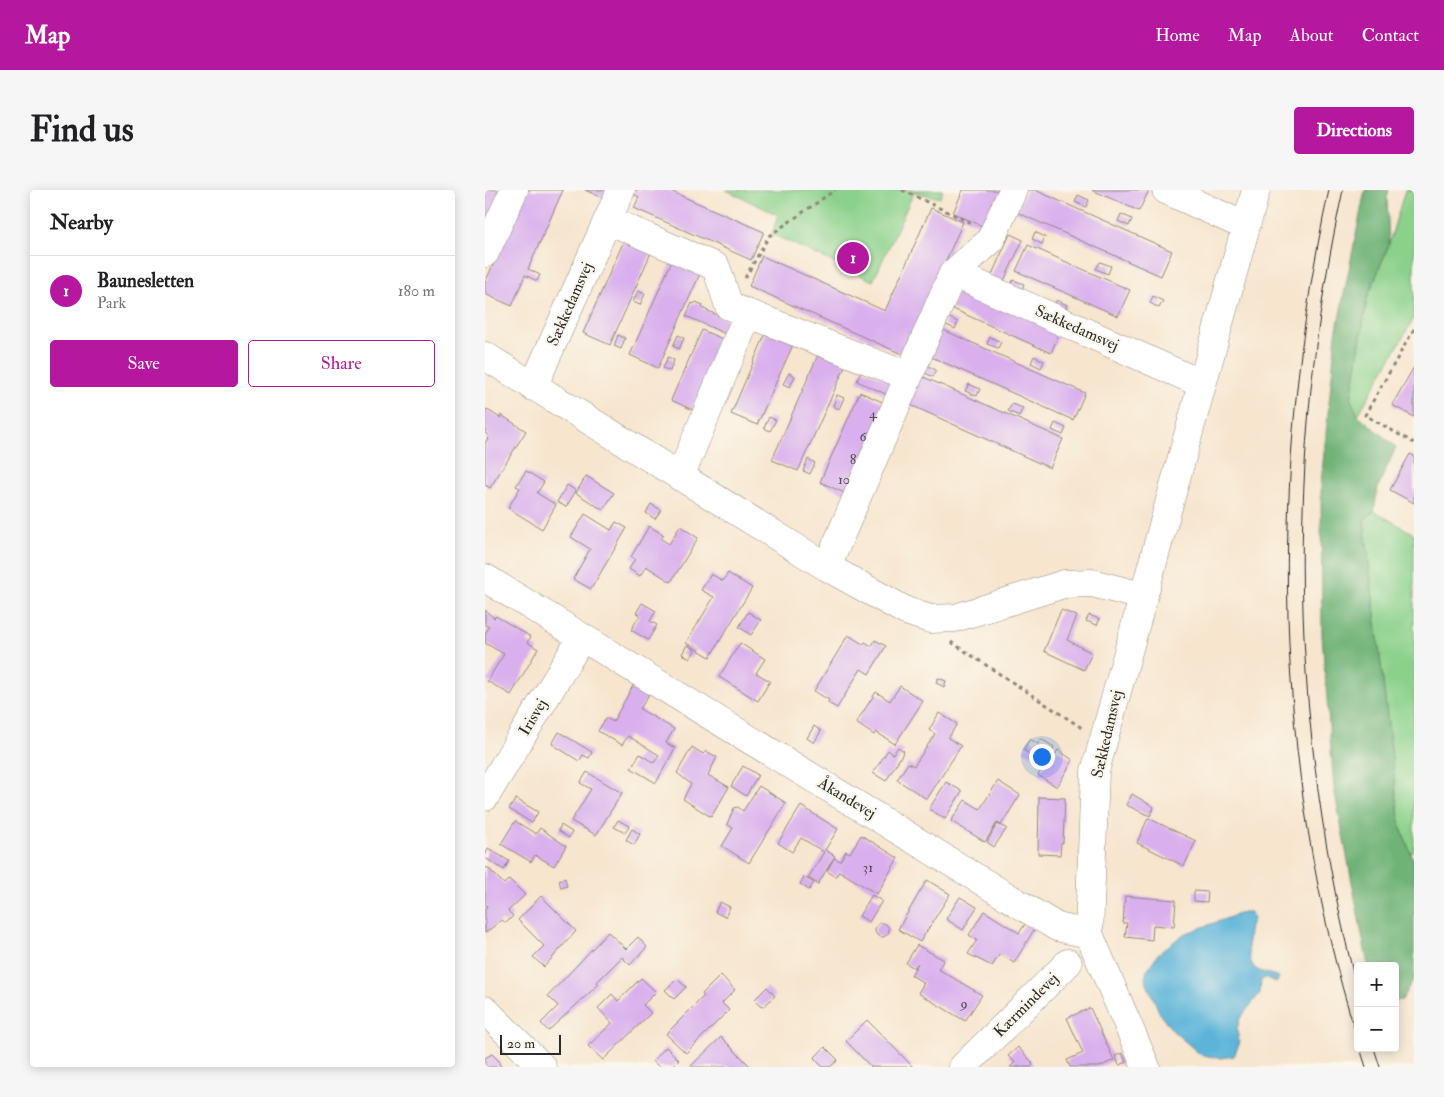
<!DOCTYPE html>
<html lang="en">
<head>
<meta charset="utf-8">
<style>
  :root { --surface:#fff; --page:#f6f6f6; --text:#202124; --muted:#757577; --line:#e0e0e0; --accent:#b5179e }
  body { margin:0; font-family:"IM FELL Double Pica",serif; background:var(--page); color:var(--text) }
  .controls { position:absolute; right:15px; bottom:15px; display:grid; overflow:hidden; border-radius:5px; box-shadow:0 2px 12px #0003 }
  .controls button { width:45px; height:45px; display:grid; place-items:center; padding:0; border:0; border-bottom:1px solid var(--line); background:var(--surface); color:var(--text); font:25px sans-serif }
  .scale { position:absolute; left:15px; bottom:12px; width:61px; box-sizing:border-box; padding-left:5px; border:2px solid #2b2b2b; border-top:0; font-size:14px; line-height:18px; white-space:nowrap; color:#2b2b2b; -webkit-text-stroke:4px #fbf7ec; paint-order:stroke }
  .you { position:absolute; left:556px; top:566px; width:18px; height:18px; margin:-12px; border:4px solid #fff; border-radius:50%; background:#1a73e8; box-shadow:0 0 0 8px #1a73e833 }
  .badge { display:grid; place-items:center; width:32px; height:32px; border-radius:50%; background:var(--accent); color:#fff; font-size:16px; font-weight:700 }
  .pin { position:absolute; translate:-50% -50%; border:2px solid #fff; box-shadow:0 1px 5px #0006 }
  .list { margin:0; padding:0; list-style:none }
  h2 { display:flex; justify-content:space-between; align-items:center; height:65px; margin:0; padding:0 20px; font-size:21px }
  h2 small { font-size:16px; font-weight:400; color:var(--muted) }
  .list li { display:grid; grid-template-columns:32px 1fr auto; gap:15px; align-items:center; box-sizing:border-box; height:70px; padding:0 20px; border-top:1px solid var(--line) }
  .list b { display:block; font-size:19px; white-space:nowrap }
  .list p { margin:0; font-size:16px; white-space:nowrap; color:var(--muted) }
  .list em { font-size:16px; font-style:normal; color:var(--muted) }
  .actions { display:flex; gap:10px; padding:15px 20px }
  .actions a { flex:1; padding:11px 0; border:1px solid var(--accent); border-radius:5px; text-align:center; font-size:18px; color:var(--accent) }
  .actions .main { background:var(--accent); color:#fff }
  .map { position:relative; flex:none; width:929px; height:877px; overflow:hidden; border-radius:5px }
  header { display:flex; align-items:center; gap:30px; box-sizing:border-box; height:70px; padding:0 25px; background:var(--accent); color:#fff }
  header strong { font-size:24px }
  nav { display:flex; gap:28px; margin-inline-start:auto; font-size:18px }
  .intro { display:flex; align-items:center; justify-content:space-between; box-sizing:border-box; height:120px; padding:0 30px }
  h1 { margin:0; font-size:35px }
  .button { padding:12px 22px; border-radius:5px; background:var(--accent); color:#fff; font-size:18px; font-weight:700 }
  main { display:flex; gap:30px; padding:0 30px }
  aside { flex:1; background:var(--surface); border-radius:5px; box-shadow:0 2px 12px #0003 }
  .map>svg:first-child { display:block }
  .green { fill:#8bd18b; stroke:#5b7e5b }
  .forest { fill:#70b377; stroke:#4e6f51 }
  .water { fill:#5bb4d8; stroke:#437082 }
  .building { fill:#d9b0ed }
  .lines { fill:none; stroke-linecap:round; stroke-linejoin:round }
  .minor-casing { stroke:#91887c; stroke-width:29 }
  .path { stroke:#91887c; stroke-width:3; stroke-dasharray:4 4; stroke-linecap:butt }
  .minor { stroke:#fff; stroke-width:28 }
  .tram { stroke:#2b2b2b; stroke-width:1 }
  .labels { text-anchor:middle; dominant-baseline:central; stroke-width:4.5; stroke-linejoin:round; paint-order:stroke }
  .number-label { font-size:14px; fill:#564c5c }
  .street-label { font-size:16px; fill:#2b2b2b; stroke:#fbf7ec }
</style>
</head>
<body>
<header>
<strong>Map</strong>
<nav><a>Home</a><a>Map</a><a>About</a><a>Contact</a></nav>
</header>
<div class="intro"><h1>Find us</h1><a class="button">Directions</a></div>
<main>
<aside>
<h2>Nearby<small></small></h2>
<ul class="list">
<li><span class="badge">1</span><div><b>Baunesletten</b><p>Park</p></div><em>180 m</em></li>
</ul>
<div class="actions"><a class="main">Save</a><a>Share</a></div>
</aside>
<div class="map">
<svg width="929" height="877" viewBox="0 0 929 877">
  <rect width="100%" height="100%" fill="#fbf7ec"/>
  <filter id="ink" filterUnits="userSpaceOnUse"><feTurbulence type="fractalNoise" baseFrequency=".02" numOctaves="2"/><feDisplacementMap in="SourceGraphic" scale="10" xChannelSelector="R" yChannelSelector="G"/><feConvolveMatrix kernelMatrix="1 2 1 2 8 2 1 2 1" color-interpolation-filters="sRGB"/></filter>
  <filter id="wash" filterUnits="userSpaceOnUse"><feTurbulence type="fractalNoise" baseFrequency=".0096" numOctaves="4" result="noise"/><feDisplacementMap in="SourceGraphic" scale="20" xChannelSelector="R" yChannelSelector="G"/><feGaussianBlur stdDeviation="1.12" result="paint"/><feColorMatrix in="noise" values="0 0 0 0 0 0 0 0 0 0 0 0 0 0 0 0 0 1.4 0 .05"/><feComposite in="paint" operator="in"/></filter>
  <g filter="url(#wash)">
    <rect width="100%" height="100%" fill="#f7e5ce"/>
    <path class="green" d="M241,0h217l-3,8 -26,-6 -41,89 -101,-47 6,-19z
      M920,0h9v128l-56,97 -7,-15 16,-101 22,-55z
      M889,321l40,23v316l-3,4 -11,-28 -36,-305z"/>
    <path class="forest" d="M880,0h24l-2,7 2,47 -22,55 -16,101 7,15 38,32 -18,40 -4,24 -10,10 36,305 14,35v117l-12,22 -7,1v-35h-27l-34,-178 -12,-152 -1,-153 15,-149z"/>
    <path class="water" d="M759,722h7l2,7c-6,10 -8,42 3,50 5,4 16,5 23,8l-2,5 -12,-4 -4,2 -1,13 -20,25 -3,11 2,15 -5,12 -13,2 -20,-3 -28,-24 -12,-15 -16,-37 2,-9 11,-16 26,-20z"/>
    <g id="blocks">
      <path class="building" d="M0,0h16l-16,35z
        M41,0h37l-35,79 12,6 -3,6 -12,-6 -13,31 -27,-12v-11z
        M100,0h26l-4,10z
        M139,0h44l96,42 -13,28 -117,-52 5,-11z
        M478,0h41l-17,38 -34,-15z
        M542,0h8l137,61 -11,25 -145,-64z
        M607,0h57l-10,21z
        M593,5l11,5 -3,7 -11,-5z
        M446,18l32,14 -59,133 -155,-69 13,-30 123,55z
        M636,24l11,5 -3,7 -11,-5z
        M550,42l10,5 -3,7 -10,-5z
        M142,44l27,12 -44,99 -27,-12z
        M525,44l13,6 -21,45 -12,-6z
        M543,55l102,45 -12,26 -102,-45z
        M190,64l28,13 -45,101 -28,-13z
        M615,72l11,4 -3,8 -12,-5z
        M528,90l11,4 -3,8 -11,-5z
        M477,92l100,45 -11,26 -100,-45z
        M153,101l7,3 -5,11 -7,-3z
        M668,106l10,5 -4,7 -9,-5z
        M572,110l10,5 -3,6 -11,-5z
        M211,112l7,3 -1,3 34,16 -6,12 -44,-20 6,-13 2,1z
        M462,127l11,5 -3,7 -11,-5z
        M284,136l27,12 -39,87 -26,-11z
        M454,138l146,65 -12,27 -146,-65z
        M217,140l27,12 -32,70 -26,-12z
        M133,145l7,3 -4,11 -7,-3z
        M193,145l6,3 -5,11 -6,-3z
        M505,147l11,5 -3,6 -11,-4z
        M336,158l27,12 -50,111 -26,-11z
        M549,166l10,5 -3,7 -10,-5z
        M183,167l6,3 -4,11 -7,-3z
        M441,175l10,5 -3,7 -10,-5z
        M929,177v50l-22,-12z
        M377,179l34,15 -6,12 -33,-15z
        M304,183l6,3 -5,11 -7,-3z
        M434,185l144,64 -13,29 -144,-65z
        M484,194l11,5 -3,7 -12,-5z
        M375,202l29,13 -40,90 -29,-13z
        M352,205l7,3 -5,11 -6,-3z
        M527,214l11,4 -4,8 -11,-5z
        M1,219l14,9 1,-3 25,16 -36,57 -5,-3v-42l4,-7 -4,-3z
        M284,227l7,3 -6,11 -6,-3z
        M570,233l11,5 -3,7 -11,-5z
        M925,264l4,2v47l-24,-13z
        M323,269l7,4 -5,11 -7,-3z
        M41,281l18,11 -7,11 19,12 -14,24 -34,-21 12,-20 -4,-2z
        M101,286l28,17 -11,17 -27,-17z
        M82,295l9,6 -10,16 -9,-5z
        M166,314l10,6 -6,9 -9,-6z
        M100,324l26,16 5,-8 11,6 -36,61 -18,-10 17,-30 -19,-12z
        M164,336l15,9 -3,4 8,5 11,-18 18,12 -27,44 -25,-16 -6,10 -11,-7 6,-10 -4,-2z
        M243,383l24,15 -42,69 -24,-14 28,-46 -13,-7 10,-16 12,7z
        M157,413l14,8 -6,10 7,4 -9,15 -17,-10 9,-15 -4,-2z
        M0,420l9,8 2,-2 35,21 -4,5 11,7 -27,46 -24,-14 17,-27 -19,-11v-9l4,-7 -4,-2z
        M576,420l16,6 -10,24 25,13 -8,17 -40,-19z
        M263,422l13,8 -10,15 -12,-8z
        M604,425l11,4 -3,6 -11,-4z
        M363,445l15,9 2,-2 7,4 3,-6 11,6 -17,28 -8,-5 -24,39 -9,-5 1,-3 -15,-9z
        M255,453l25,16 -9,14 14,8 -12,20 -39,-24z
        M202,455l8,5 -5,9 -8,-5z
        M453,488l8,3 -2,6 -8,-4z
        M149,494l15,10 -9,15 34,20 -8,14 9,5 -19,35 -25,-15 9,-14 14,9 5,-8 -31,-19 -6,9 -24,-14 8,-13 7,4z
        M415,496l23,15 -28,43 -19,-12 -2,3 -18,-12 20,-31 14,9z
        M454,523l18,11 -9,14 13,8 -34,53 -30,-19 11,-17 6,3 21,-32 -6,-4z
        M329,536l7,5 -7,12 -7,-5z
        M74,542l33,20 -3,6 -6,-3 -4,6 -27,-17z
        M545,549l8,5 3,-5 13,8 -9,16 -22,-13z
        M207,557l11,7 3,-3 11,6 -9,18 21,12 -18,30 -28,-18 8,-15 -14,-11z
        M413,557l6,4 -18,30 -13,-8 15,-23 5,4z
        M573,560l15,10 -16,27 -19,-12 11,-17 3,2z
        M258,576l15,9 -12,21 -15,-10z
        M102,582l35,21 -26,42 -25,-14 20,-32 -11,-6z
        M513,591l22,14 -19,30 -4,-2 -12,19 -34,-21 14,-21 15,9z
        M461,592l16,9 -17,28 -16,-10z
        M274,596l27,17 -37,60 -27,-17 11,-18 -6,-4 7,-16 4,-1 5,4z
        M647,604l22,13 -4,9 -24,-11z
        M554,607l26,1 -2,45h-2l-1,12 -22,-1z
        M31,609l22,13 -6,11 -23,-14z
        M316,616l37,23 -13,21 10,6 -17,28 -10,-6 16,-26 -23,-14 -9,14 -14,-9z
        M663,628l48,23 -12,25 -47,-23z
        M133,630l11,6 -4,7 -11,-6z
        M30,631l21,13 4,-6 26,18 -12,20 -19,-11 -4,7 -30,-18z
        M512,634l10,4 -13,19 -7,-5z
        M76,635l11,7 -3,6 -11,-7z
        M147,639l8,5 -6,11 -8,-5z
        M376,645l37,23 -21,36 -38,-23 -3,6 -9,-6 7,-13 6,3 6,-10 4,2z
        M3,658l21,13 -5,9 -19,-12z
        M2,677l17,17 5,-5 16,16 -17,16 5,5 -7,7 -4,-3 -17,13v-24l2,-3 -2,-2v-35z
        M319,687l10,6 -5,7 -9,-6z
        M80,688l2,8 -6,2 -2,-8z
        M442,690l23,14 -30,48 -22,-13z
        M709,701l14,1 -1,10 -13,-1z
        M387,705l10,6 -13,21 -10,-6z
        M56,706l35,35 -32,36 -11,-10 11,-11 -26,-26z
        M640,706l51,4 -2,27 -21,-2 -1,15 -27,-3 2,-14h-4z
        M475,707l17,10 -14,23 -17,-11z
        M235,712l10,5 -5,10 -10,-5z
        M499,721l35,22 7,-10 9,5 -21,35 -14,-9 -8,12 -24,-12 9,-14 -8,-5z
        M390 740a7 7 0 1 1 14 0a7 7 0 1 1-14 0Z
        M123,742l18,17 12,-12 9,10 -17,18 -8,-8 -25,25 2,2 -51,47 -7,-8 17,-17 -10,-10z
        M432,755l27,15 -6,9 44,26 -17,26 -47,-28 6,-10 -13,-8 7,-12 -4,5 -8,-5z
        M236,785l14,15 -13,13 7,7 -43,43 -20,-19 38,-38 -2,-2z
        M156,788l15,14 -13,13 8,8 -48,47 -15,-14 24,-23 -14,-15 14,-14 6,7z
        M192,789l9,8 -12,12 -9,-9z
        M282,797l8,9 -12,11 -3,-1 -6,-6z
        M605,818l24,52 -15,7h-29l-3,-7 16,-7 -16,-35z
        M382,830l46,47h-42l-25,-26z
        M236,847l30,30h-61z
        M181,857l13,13 -7,7h-13l-6,-6z
        M340,857l13,13 -8,7h-7l-9,-9z
        M533,857l14,15 1,3 -2,2h-21l5,-5 -7,-6z
        M637,863l4,9 -7,3 -4,-9z
        M7,864l8,8 -1,2 3,3h-17v-9z"/>
    </g>
  </g>
  <g filter="url(#ink)">
    <use href="#blocks" fill-opacity="0" stroke="#91887c" stroke-width="1"/>
    <g class="lines">
      <defs>
        <path id="minor" d="M681,0l79,36
          M123,30l108,47 13,39 179,70
          M0,63l29,-63
          M468,83l249,111
          M0,166l342,211 79,44 24,8 25,-1 109,-34 28,-1 50,13
          M48,197l88,-197
          M195,287l68,-163
          M342,377l126,-294 37,-32 23,-51
          M0,388l572,349 32,7
          M0,607l97,-160
          M0,820l57,57
          M478,877l105,-104
          M661,877l-57,-133 6,-163 161,-581"/>
      </defs>
      <use href="#minor" class="minor-casing"/>
      <path class="path" d="M417,0l71,34
        M260,88l24,-42 66,-46
        M929,139l-49,86 49,28
        M466,452l131,86"/>
      <use href="#minor" class="minor"/>
      <path class="tram" d="M844,0c-61,279 -58,577 29,850
        M858,0c-59,269 -54,535 15,802
        M875,858l6,19
        M889,858l6,19"/>
    </g>
  </g>
  <g class="labels">
    <g class="number-label">
      <text x="388" y="223">4</text>
      <text x="378" y="246">6</text>
      <text x="368" y="269">8</text>
      <text x="359" y="289">10</text>
      <text x="383" y="677">31</text>
      <text x="479" y="813">9</text>
    </g>
    <g class="street-label">
      <text transform="translate(85 114) rotate(-66)">Sækkedamsvej</text>
      <text transform="translate(592 138) rotate(24)">Sækkedamsvej</text>
      <text transform="translate(48 527) rotate(-59)">Irisvej</text>
      <text transform="translate(622 544) rotate(-77)">Sækkedamsvej</text>
      <text transform="translate(362 608) rotate(31)">Åkandevej</text>
      <text transform="translate(541 815) rotate(-45)">Kærmindevej</text>
    </g>
  </g>
</svg>
<div class="controls">
<button>+</button>
<button>−</button>
</div>
<div class="scale">20 m</div>
<div class="you"></div>
<div class="pin badge" style="left:368px;top:68px">1</div>
</div>
</main>
</body>
</html>
